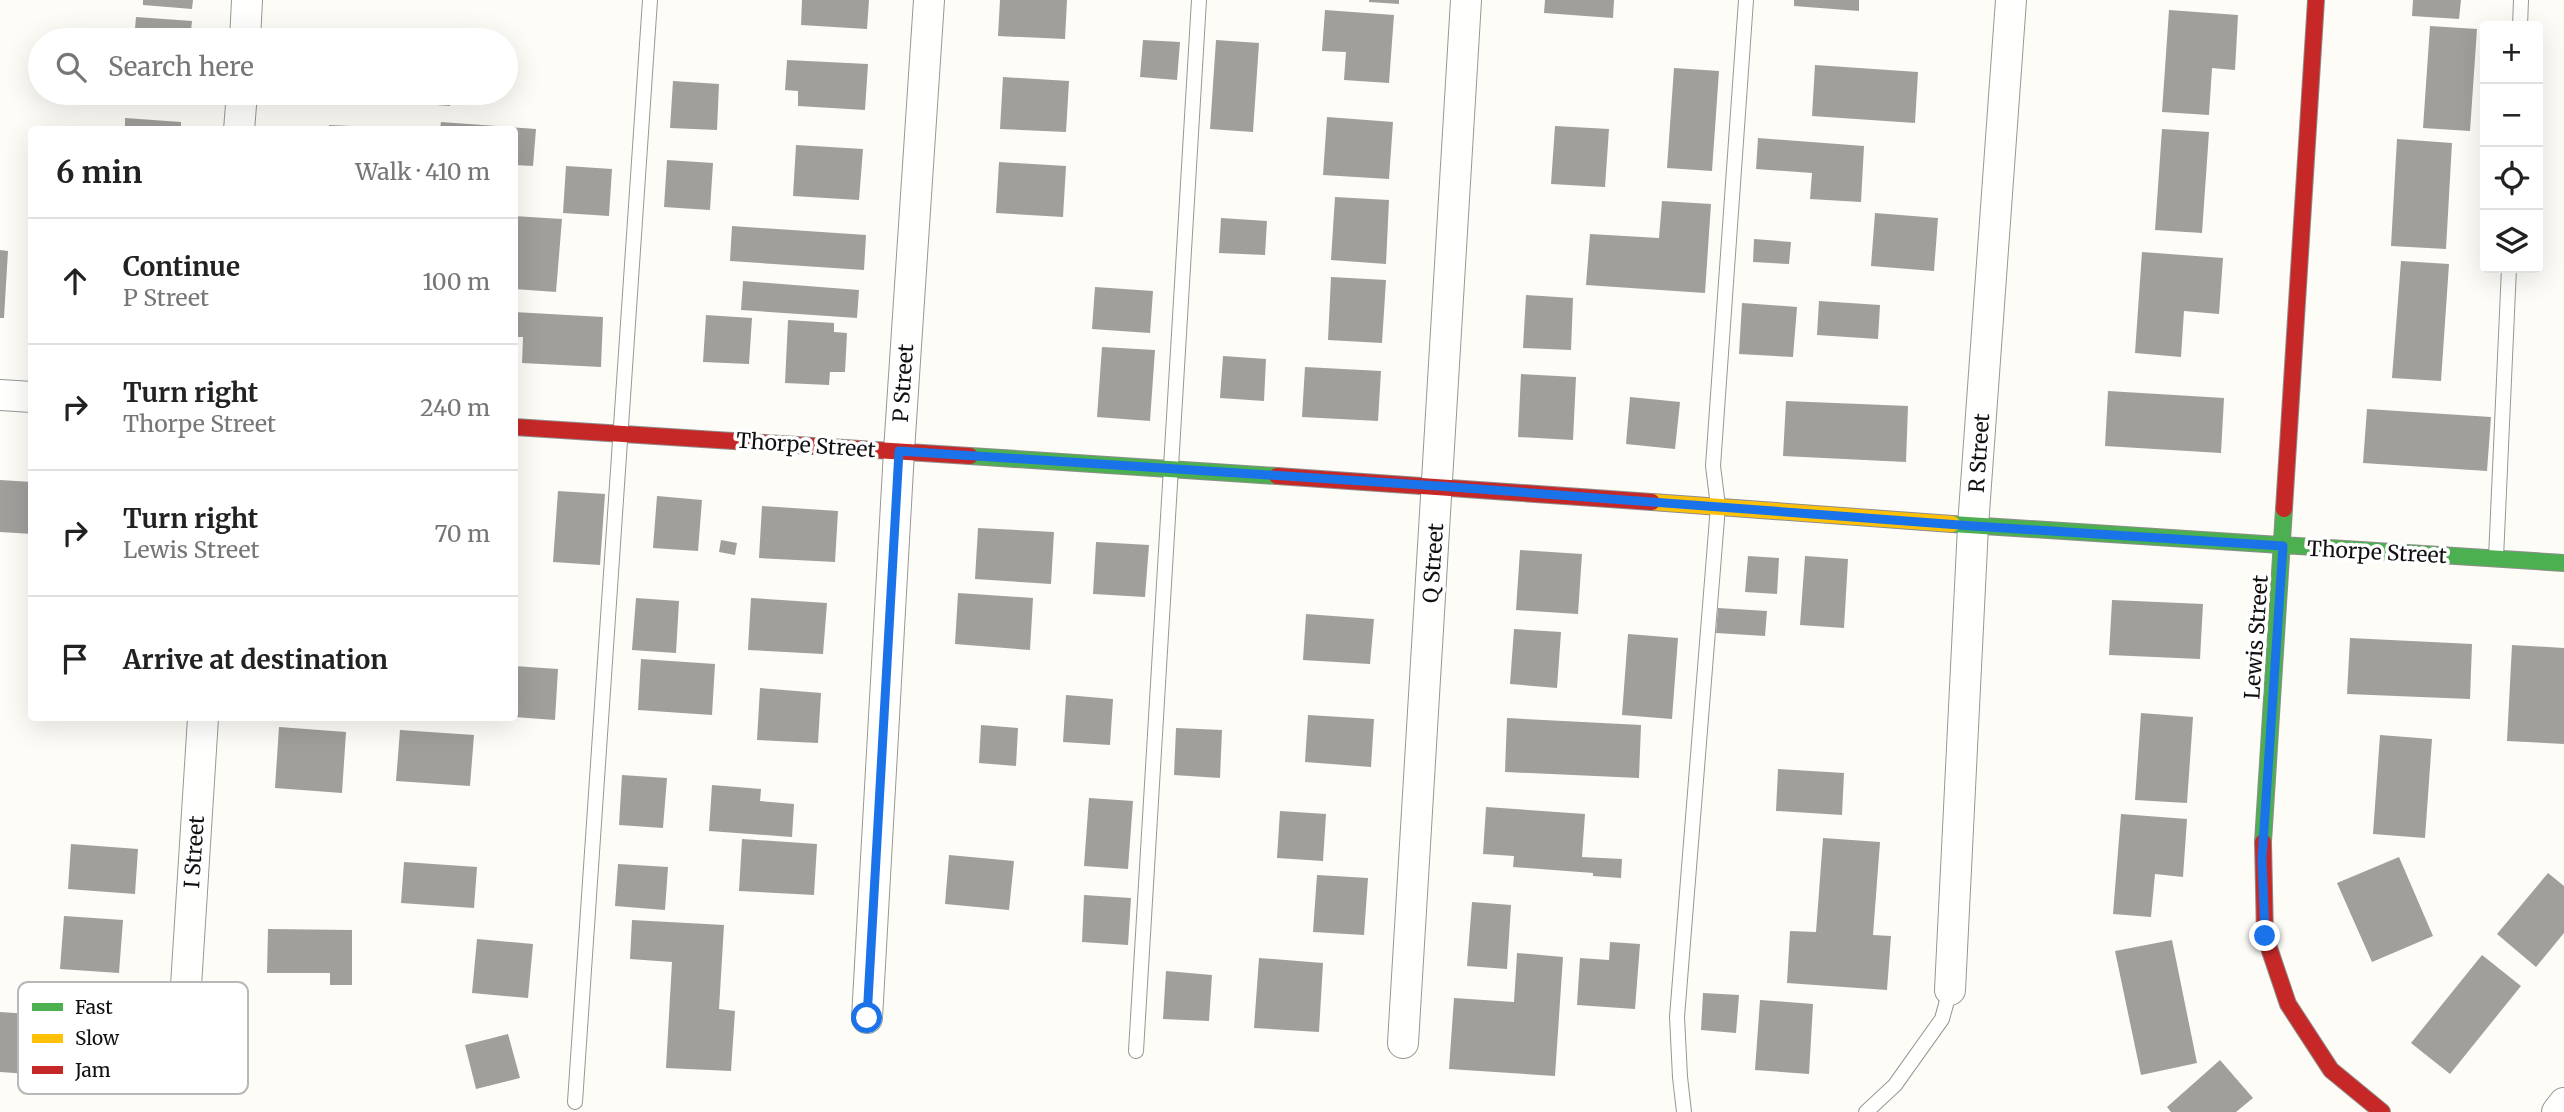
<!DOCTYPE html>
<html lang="en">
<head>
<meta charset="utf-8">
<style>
  :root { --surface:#fff; --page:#f2f2f2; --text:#222; --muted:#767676; --line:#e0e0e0 }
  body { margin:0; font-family:Merriweather,serif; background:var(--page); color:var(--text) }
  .controls { position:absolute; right:21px; top:21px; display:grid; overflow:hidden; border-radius:7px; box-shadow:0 7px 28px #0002 }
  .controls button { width:63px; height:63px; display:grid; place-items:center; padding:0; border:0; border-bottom:2px solid var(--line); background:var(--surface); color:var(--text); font:35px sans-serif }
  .stop { position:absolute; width:21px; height:21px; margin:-16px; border:5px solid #1a73e8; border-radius:50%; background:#fff }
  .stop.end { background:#1a73e8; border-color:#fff; box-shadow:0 2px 7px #0008 }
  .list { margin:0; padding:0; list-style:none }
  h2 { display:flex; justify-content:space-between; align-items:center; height:91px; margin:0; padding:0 28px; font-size:30px }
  h2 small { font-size:23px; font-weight:400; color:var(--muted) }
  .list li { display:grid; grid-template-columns:46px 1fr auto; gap:21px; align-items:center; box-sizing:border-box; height:126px; padding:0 28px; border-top:2px solid var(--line) }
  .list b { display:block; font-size:26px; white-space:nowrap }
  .list p { margin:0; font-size:23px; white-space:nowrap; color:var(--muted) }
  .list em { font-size:23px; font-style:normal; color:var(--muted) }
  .icon { flex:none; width:38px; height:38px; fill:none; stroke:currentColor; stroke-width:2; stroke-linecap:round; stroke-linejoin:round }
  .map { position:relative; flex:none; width:2564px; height:1112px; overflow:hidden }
  .search { position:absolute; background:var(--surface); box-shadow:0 7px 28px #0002; left:28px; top:28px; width:490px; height:77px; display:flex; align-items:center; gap:18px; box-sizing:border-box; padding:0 24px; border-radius:38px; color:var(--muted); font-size:26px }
  .panel { position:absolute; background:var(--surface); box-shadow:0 7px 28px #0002; left:28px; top:126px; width:490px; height:595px; border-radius:7px }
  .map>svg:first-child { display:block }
  .building { fill:#a19f9c }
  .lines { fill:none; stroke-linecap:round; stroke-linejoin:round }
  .lane-casing { stroke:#979795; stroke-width:16 }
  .street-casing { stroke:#979795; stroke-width:32 }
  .fast-casing { stroke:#8e8d8b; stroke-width:18 }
  .slow-casing { stroke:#8e8d8b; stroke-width:18 }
  .jam-casing { stroke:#8e8d8b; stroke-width:18 }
  .lane { stroke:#fffffe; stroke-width:14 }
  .street { stroke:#fffffe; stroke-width:30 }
  .fast { stroke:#4caf50; stroke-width:16 }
  .slow { stroke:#ffc107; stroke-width:16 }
  .jam { stroke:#c62828; stroke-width:16 }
  .route { stroke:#1a73e8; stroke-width:9 }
  .labels { text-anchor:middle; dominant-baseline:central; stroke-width:7; stroke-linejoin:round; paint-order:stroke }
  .street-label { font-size:21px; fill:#111; stroke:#fff }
  .key { fill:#fff; stroke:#b8b8b8; stroke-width:2 }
  .key-label { font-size:19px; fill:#111 }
</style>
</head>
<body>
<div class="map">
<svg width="2564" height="1112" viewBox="0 0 2564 1112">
  <rect width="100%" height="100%" fill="#fdfcf7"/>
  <path class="building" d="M143,0h50l-1,9 -49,-4z
    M802,0h67l-2,29 -66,-4z
    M1000,0h67l-2,39 -67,-3z
    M1369,0h30v4l-30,-2z
    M1545,0h69l-1,18 -69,-5z
    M1794,0h65v11l-65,-5z
    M2413,0h48l-2,19 -47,-3z
    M1325,10l69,5 -5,68 -45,-3 2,-28 -24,-1z
    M2169,10l69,5 -3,55 -23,-2 -3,47 -47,-3z
    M136,17l56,4 -2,19h-56z
    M2430,26l47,3 -7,102 -47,-3z
    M1143,40l37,2 -3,38 -37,-3z
    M1216,40l43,3 -6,89 -43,-3z
    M787,60l81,4 -3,46 -67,-4v-15l-13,-1z
    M1815,65l103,7 -3,51 -103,-7z
    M1674,68l45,3 -7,100 -45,-3z
    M1003,77l66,4 -3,51 -66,-3z
    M673,81l46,3 -2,46 -47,-2z
    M136,93h51v5l-51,-3z
    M366,93h85l-1,13 -85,-6z
    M1327,117l66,5 -4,57 -66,-4z
    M125,118l56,4v8h-56z
    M441,122l95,7 -3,37 -19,-1v-35h-74z
    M329,125l44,2v3h-44z
    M1555,126l54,3 -4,58 -54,-3z
    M2162,129l47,3 -7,101 -47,-3z
    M1758,138l106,8 -3,56 -51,-3 2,-26 -56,-4z
    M2397,139l55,4 -6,106 -55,-3z
    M796,145l67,4 -4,51 -66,-4z
    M667,160l46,3 -3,47 -46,-3z
    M999,162l67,4 -3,51 -67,-4z
    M566,166l46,3 -3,47 -46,-3z
    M1335,197l54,3 -3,64 -55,-4z
    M1662,201l49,3 -6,89 -119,-8 4,-51 69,4z
    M1875,213l63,5 -4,53 -63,-5z
    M514,216l48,3 -6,73 -42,-3z
    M1221,218l46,3 -2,34 -46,-2z
    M732,226l134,9 -2,35 -134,-9z
    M1754,239l37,3 -2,22 -36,-2z
    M0,250l8,1 -4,67h-4z
    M2142,252l81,6 -4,56 -35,-3 -3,46 -46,-4z
    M2401,261l48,3 -8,117 -49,-3z
    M1331,277l55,3 -4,63 -54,-3z
    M743,281l116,9 -2,28 -116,-8z
    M1095,287l58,4 -3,42 -58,-4z
    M1526,295l47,3 -2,52 -48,-2z
    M1819,301l61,4 -2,34 -61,-4z
    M1742,303l55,4 -4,50 -54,-3z
    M514,312l89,5 -2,50 -79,-4 1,-26h-9z
    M706,315l46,3 -3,46 -46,-2z
    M788,320l46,3v9l13,1 -2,39h-15l-1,13 -44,-2z
    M1102,347l53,3 -5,71 -53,-4z
    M1223,356l43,3 -2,42 -44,-3z
    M1305,367l76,4 -3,50 -76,-4z
    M1521,374l55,3 -3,63 -55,-3z
    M2108,391l116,7 -3,55 -116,-7z
    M1630,397l50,5 -5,47 -49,-5z
    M1786,401l122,5 -2,56 -123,-6z
    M2367,409l124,8 -4,54 -124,-8z
    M0,480l32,2v52l-32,-2z
    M558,491l47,3 -5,71 -47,-3z
    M657,496l45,4 -4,51 -45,-3z
    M762,506l76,5 -3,51 -76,-4z
    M978,528l76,4 -3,52 -76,-5z
    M721,540l16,3 -2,12 -16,-3z
    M1096,542l53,3 -4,52 -52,-3z
    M1520,550l62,4 -4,60 -62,-4z
    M1748,556l31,2 -2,36 -32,-2z
    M1805,556l43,3 -4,69 -44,-3z
    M958,593l75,5 -3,52 -75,-6z
    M636,598l43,3 -3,52 -44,-3z
    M751,598l76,5 -4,51 -75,-4z
    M2112,600l91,4 -3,55 -91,-4z
    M1718,608l49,3 -2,25 -49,-3z
    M1306,614l68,5 -4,45 -67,-4z
    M1514,629l47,3 -4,56 -47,-4z
    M1628,634l50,4 -6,81 -50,-4z
    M2350,638l122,6 -2,55 -123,-5z
    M2512,645l52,3v96l-57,-3z
    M641,659l74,5 -3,51 -74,-5z
    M514,666l44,3 -3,51 -41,-3z
    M760,688l61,5 -3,50 -61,-3z
    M1066,695l47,4 -3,46 -47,-3z
    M2141,713l52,4 -6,86 -52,-3z
    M1308,715l66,4 -3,48 -66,-5z
    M1507,718l134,7 -2,53 -134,-6z
    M981,725l37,3 -2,38 -37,-3z
    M279,727l67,5 -4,61 -67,-5z
    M1176,728l46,2 -2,48 -46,-3z
    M400,730l74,5 -4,51 -74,-5z
    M2380,735l52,4 -7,99 -52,-4z
    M1778,769l66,4 -2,42 -66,-4z
    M622,775l45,3 -4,50 -44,-3z
    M712,785l49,4 -1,12 34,3 -2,33 -83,-6z
    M1089,798l44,3 -5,68 -44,-3z
    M1486,807l99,7 -3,43 40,2 -1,19 -28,-2v-3l-80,-6 1,-11 -31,-2z
    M1280,811l46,3 -3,47 -46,-3z
    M2121,814l66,5 -4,58 -28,-3 -4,43 -38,-3z
    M1823,838l57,4 -7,93 18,1 -4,54 -100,-7 3,-52 26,1z
    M742,839l75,5 -3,51 -75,-4z
    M71,844l67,5 -3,45 -67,-5z
    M949,855l65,6 -5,49 -64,-6z
    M2399,857l34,79 -61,26 -35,-79z
    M404,862l73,5 -3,41 -73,-5z
    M618,864l50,3 -3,43 -50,-4z
    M2548,873l16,13v47l-28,34 -39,-33z
    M1317,875l51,3 -4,57 -51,-3z
    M1084,895l47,3 -3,47 -46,-3z
    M1472,902l39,3 -4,64 -40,-3z
    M64,916l59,4 -4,53 -59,-4z
    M632,920l92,5 -5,84 16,2 -4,60 -65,-3 6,-106 -42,-3z
    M268,929l84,1v55h-22v-12h-63z
    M477,939l56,5 -5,54 -56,-5z
    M2172,940l25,123 -56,12 -26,-124z
    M1610,942l30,2 -5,65 -58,-4 3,-47 29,2z
    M1517,953l46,4 -8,119 -106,-7 5,-71 60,4z
    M2482,955l39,31 -71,88 -39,-31z
    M1259,958l64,5 -4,69 -65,-4z
    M1166,971l46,4 -3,46 -46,-2z
    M1703,993l36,2 -3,38 -35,-3z
    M1760,1000l53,4 -4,70 -54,-4z
    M0,1012l120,8 -4,60 -116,-8z
    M508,1034l12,44 -44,11 -11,-44z
    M2220,1060l33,38 -17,14h-65l-4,-5z"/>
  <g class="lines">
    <defs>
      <path id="lane" d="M2520,26l1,-26
        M2496,558l13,-290
        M1136,1051l63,-1051
        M575,1102l75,-1102
        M1684,1112l-4,-35 -3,-60 41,-511 -5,-40 33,-466
        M1866,1112l29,-27 47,-66 8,-29"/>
      <path id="street" d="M245,40l2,-40
        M239,130l3,-37
        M0,395l32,2
        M186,986l17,-268
        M1950,990l23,-464 38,-526
        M867,1018l32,-567 30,-451
        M1403,1043l63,-1043
        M2557,1112l7,-9"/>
      <path id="fast" d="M970,456l307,20
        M1952,524l612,39
        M2263,842l21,-333"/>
      <path id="slow" d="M1652,502l300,22"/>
      <path id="jam" d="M514,427l456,29
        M1277,476l375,26
        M2284,509l32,-509
        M2263,842l2,94 23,68 43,66 51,42"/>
    </defs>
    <use href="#lane" class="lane-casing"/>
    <use href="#street" class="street-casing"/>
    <use href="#fast" class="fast-casing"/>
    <use href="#slow" class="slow-casing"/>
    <use href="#jam" class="jam-casing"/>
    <use href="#lane" class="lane"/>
    <use href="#street" class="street"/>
    <use href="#fast" class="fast"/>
    <use href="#slow" class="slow"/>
    <use href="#jam" class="jam"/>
  </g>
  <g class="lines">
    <path class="route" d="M867,1018l32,-567 539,35 535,40 310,20 -21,313 3,77"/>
  </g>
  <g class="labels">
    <g class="street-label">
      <text transform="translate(903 383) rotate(-86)">P Street</text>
      <text transform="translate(806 445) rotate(4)">Thorpe Street</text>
      <text transform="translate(1979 453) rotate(-86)">R Street</text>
      <text transform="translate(2377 552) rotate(3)">Thorpe Street</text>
      <text transform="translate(1433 563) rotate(-86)">Q Street</text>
      <text transform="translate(2256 637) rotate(-86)">Lewis Street</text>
      <text transform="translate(194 852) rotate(-86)">I Street</text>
    </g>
  </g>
  <rect x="18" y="982" width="230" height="112" rx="10" class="key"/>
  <rect x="32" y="1003" width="31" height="8" fill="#4caf50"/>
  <rect x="32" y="1034" width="31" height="9" fill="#ffc107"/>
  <rect x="32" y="1066" width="31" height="8" fill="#c62828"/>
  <g class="key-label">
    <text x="75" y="1014">Fast</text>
    <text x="75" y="1045">Slow</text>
    <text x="75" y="1077">Jam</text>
  </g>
</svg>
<div class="controls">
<button>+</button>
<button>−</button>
<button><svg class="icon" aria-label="locate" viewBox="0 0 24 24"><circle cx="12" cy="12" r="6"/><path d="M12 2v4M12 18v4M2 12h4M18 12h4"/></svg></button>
<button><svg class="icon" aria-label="layers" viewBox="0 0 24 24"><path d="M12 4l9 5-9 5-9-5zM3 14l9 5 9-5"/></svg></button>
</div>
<div class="stop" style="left:867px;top:1018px"></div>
<div class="stop end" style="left:2265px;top:936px"></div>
<div class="search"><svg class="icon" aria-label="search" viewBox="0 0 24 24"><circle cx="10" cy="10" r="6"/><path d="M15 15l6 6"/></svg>Search here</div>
<section class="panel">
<h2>6 min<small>Walk · 410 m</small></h2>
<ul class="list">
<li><svg class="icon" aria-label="ahead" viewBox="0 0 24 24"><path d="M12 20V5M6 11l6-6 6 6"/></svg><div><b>Continue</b><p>P Street</p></div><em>100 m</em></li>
<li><svg class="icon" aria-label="right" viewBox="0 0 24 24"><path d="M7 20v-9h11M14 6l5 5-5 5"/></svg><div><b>Turn right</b><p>Thorpe Street</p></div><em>240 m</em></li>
<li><svg class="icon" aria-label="right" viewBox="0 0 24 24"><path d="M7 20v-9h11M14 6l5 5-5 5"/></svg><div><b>Turn right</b><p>Lewis Street</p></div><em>70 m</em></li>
<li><svg class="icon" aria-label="arrive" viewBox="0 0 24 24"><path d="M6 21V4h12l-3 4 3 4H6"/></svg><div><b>Arrive at destination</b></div></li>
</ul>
</section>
</div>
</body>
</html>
